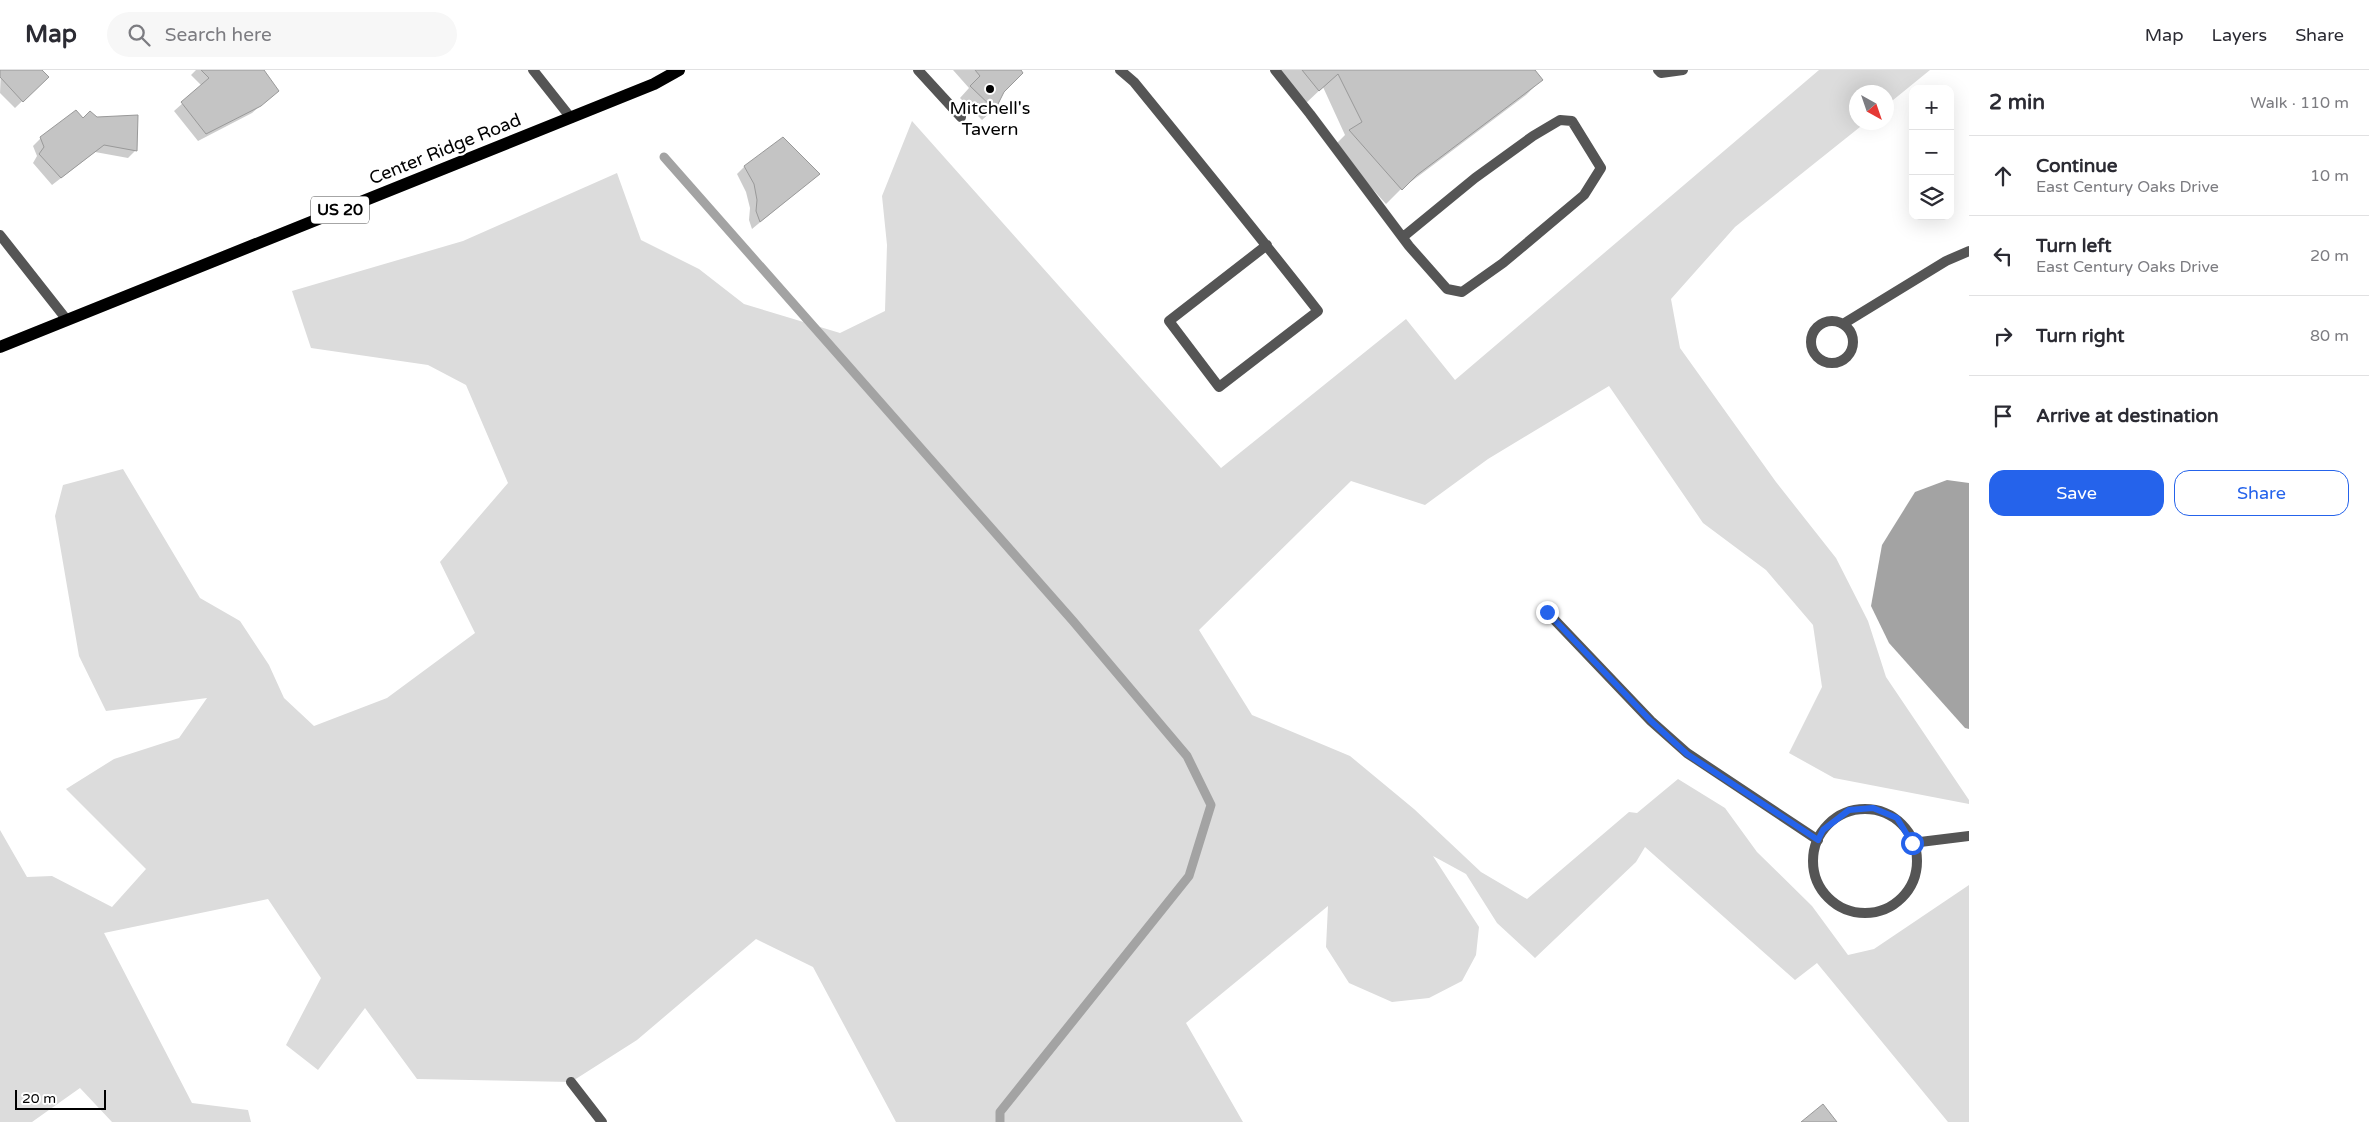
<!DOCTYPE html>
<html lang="en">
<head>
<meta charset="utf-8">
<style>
  :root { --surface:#fff; --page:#f7f7f7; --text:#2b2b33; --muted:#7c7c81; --line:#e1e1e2; --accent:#2563eb }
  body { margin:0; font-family:"Varela Round",sans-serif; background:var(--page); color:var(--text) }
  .controls { position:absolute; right:15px; top:15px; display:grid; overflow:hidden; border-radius:10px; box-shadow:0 5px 20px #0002 }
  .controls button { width:45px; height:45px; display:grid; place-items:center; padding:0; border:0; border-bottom:1px solid var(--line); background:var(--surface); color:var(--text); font:25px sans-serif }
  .compass { position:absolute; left:1849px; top:15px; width:45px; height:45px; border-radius:50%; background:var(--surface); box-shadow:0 5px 20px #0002; rotate:140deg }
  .scale { position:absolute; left:15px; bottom:12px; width:91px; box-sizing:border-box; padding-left:5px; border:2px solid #000; border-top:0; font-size:14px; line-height:18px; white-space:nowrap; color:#000; -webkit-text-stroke:4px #fff; paint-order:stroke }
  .stop { position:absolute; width:15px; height:15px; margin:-11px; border:4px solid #2563eb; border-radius:50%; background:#fff }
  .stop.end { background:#2563eb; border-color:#fff; box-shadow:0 1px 5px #0008 }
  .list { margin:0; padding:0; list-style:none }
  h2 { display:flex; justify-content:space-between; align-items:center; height:65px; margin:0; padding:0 20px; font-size:21px }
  h2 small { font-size:16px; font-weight:400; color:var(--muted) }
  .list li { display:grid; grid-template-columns:32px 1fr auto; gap:15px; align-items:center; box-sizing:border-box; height:80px; padding:0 20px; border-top:1px solid var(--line) }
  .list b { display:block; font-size:19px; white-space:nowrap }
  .list p { margin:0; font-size:16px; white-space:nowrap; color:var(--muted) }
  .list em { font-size:16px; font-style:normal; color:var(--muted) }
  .actions { display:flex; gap:10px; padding:15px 20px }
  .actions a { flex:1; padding:11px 0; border:1px solid var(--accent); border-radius:15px; text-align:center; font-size:18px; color:var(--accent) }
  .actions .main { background:var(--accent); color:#fff }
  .icon { flex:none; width:28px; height:28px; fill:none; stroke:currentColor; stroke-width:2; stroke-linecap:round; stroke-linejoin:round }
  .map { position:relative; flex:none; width:1969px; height:1052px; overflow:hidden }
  header { display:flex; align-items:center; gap:30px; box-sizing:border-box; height:70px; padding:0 25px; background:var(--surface); border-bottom:1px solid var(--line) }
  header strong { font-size:24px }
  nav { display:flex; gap:28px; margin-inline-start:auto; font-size:18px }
  .search { width:350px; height:45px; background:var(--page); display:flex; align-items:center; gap:12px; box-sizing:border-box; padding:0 18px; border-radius:28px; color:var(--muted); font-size:19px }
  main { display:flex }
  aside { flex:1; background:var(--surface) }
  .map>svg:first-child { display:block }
  .green { fill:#dcdcdc }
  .water { fill:#a3a3a3 }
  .shadow { fill:#0003 }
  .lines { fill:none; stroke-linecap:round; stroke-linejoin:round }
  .stream { stroke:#a3a3a3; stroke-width:9 }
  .building { fill:#c4c4c4; stroke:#999 }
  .service { stroke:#555; stroke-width:10 }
  .minor { stroke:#555; stroke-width:10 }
  .primary { stroke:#000; stroke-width:12 }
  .route { stroke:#2563eb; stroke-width:6 }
  .poi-dot { fill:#000; stroke:#fff; stroke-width:2 }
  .labels { text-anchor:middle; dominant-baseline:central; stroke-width:4.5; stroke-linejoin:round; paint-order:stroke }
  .shield { fill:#fff; stroke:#4c4c4c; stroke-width:1 }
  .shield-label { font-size:16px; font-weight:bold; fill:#000 }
  .poi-label { font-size:18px; fill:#000; stroke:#fff }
  .street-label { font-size:18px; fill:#000; stroke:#fff }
</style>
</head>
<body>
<header>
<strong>Map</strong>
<div class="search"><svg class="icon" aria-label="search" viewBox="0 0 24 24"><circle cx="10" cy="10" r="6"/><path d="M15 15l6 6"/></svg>Search here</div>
<nav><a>Map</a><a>Layers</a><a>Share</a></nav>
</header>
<main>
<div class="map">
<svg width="1969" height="1052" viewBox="0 0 1969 1052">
  <rect width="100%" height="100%" fill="#fff"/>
  <path class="green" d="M1819,0h111l-43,35 -1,-13h-30v30l9,1 -130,104 -64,72 9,49 96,134 60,76 32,63 18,56 83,123v4l-135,-26 -45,-25 33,-66 -9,-62 -47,-55 -63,-47 -94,-137 -121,73 -63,46 -74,-24 -152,149 53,85 98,41 64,53 67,63 46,27 102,-87 8,1 41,-34 47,29 32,44 55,54 36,49 26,-6 95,-64v237h-21l-131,-159 -22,17 -150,-133 -9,15 -101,96 -38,-35 -31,-49 -33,-18 46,71 -3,28 -14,26 -33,17 -37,4 -43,-19 -23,-36 2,-41 -142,117 57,99h-347l-83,-155 -57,-28 -119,101 -66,42 -154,-3 -52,-71 -47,62 -32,-25 35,-67 -53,-79 -164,34 88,170 56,7 3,12h-139l-32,-34 -48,34h-32v-292l27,47 25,-1 60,31 34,-38 -80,-80 48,-30 65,-21 28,-40 -101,13 -27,-55 -24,-140 8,-31 60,-16 77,129 40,23 29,44 15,33 30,28 73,-28 88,-65 -35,-71 68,-79 -42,-98 -38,-20 -117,-17 -19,-57 171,-50 154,-68 24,67 58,29 45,35 96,29 45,-22 2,-66 -5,-49 30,-75 309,347 185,-149 49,61z"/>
  <path class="water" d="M1947,410l22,3v246l-4,-1 -76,-85 -18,-37 11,-61 33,-53z"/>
  <path class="shadow" d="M1,0h40l6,7 -32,31 -15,-15z
    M196,0h66l7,28 -17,15 -54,28 -24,-30 28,-25 -11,-11z
    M953,0h67l-18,22 -8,17 -12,11 -22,-22 9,-10z
    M1274,0h259l8,10 -15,15 -126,95 -14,14 -52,-58 11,-11 -22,-48 -19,18z
    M83,49l53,31 -8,8 -33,-6 -43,33 -19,-22 4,-7 -4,-10 8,-8z
    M745,96l65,15 -58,48 -3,-9 1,-12 -4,-16 -9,-18z"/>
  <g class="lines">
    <path class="stream" d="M664,87l409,464 114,135 24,49 -22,71 -189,236v10"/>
  </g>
  <path class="building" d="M0,0h42l7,7 -26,25 -23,-25z
    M201,0h63l15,21 -18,15 -55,28 -25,-32 28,-24z
    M975,0h46l2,3 -19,19 -9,18 -25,-24 10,-10z
    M1302,0h233l8,10 -126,95 -15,15 -53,-60 13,-8 -24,-48 -19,17z
    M76,40l7,8 7,-7 7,6 41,-2 -1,36 -33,-6 -43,33 -22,-24 5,-7 -4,-10z
    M783,67l37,37 -60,48 -4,-11 1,-11 -3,-16 -10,-18z
    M1823,1034l14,18h-36z"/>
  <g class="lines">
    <path class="service" d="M533,0l38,48
      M918,0l43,47
      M1120,0l14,12c62,76 124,152 184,229l-99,76 -50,-66 98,-76
      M1275,0l35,44 99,132 38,43 15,3 41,-29 81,-68 17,-27 -29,-47 -12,-1 -27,16 -58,42 -72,59
      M1658,0l3,3 22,-3
      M1547,542l104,109 36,32 131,87"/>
    <path class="minor" d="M0,165l67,85
      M1811 272a21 21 0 1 1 42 0a21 21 0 1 1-42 0Z
      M1843,254l103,-63 23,-10
      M1813 791a52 52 0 1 1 104 0a52 52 0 1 1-104 0Z
      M1912,773l57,-7
      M571,1012l31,40"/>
    <path class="primary" d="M0,277l654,-263 25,-14"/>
  </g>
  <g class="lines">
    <path class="route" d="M1547,542l104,109 36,33 131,86 5,-10 26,-20 24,-2 24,10 15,25"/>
  </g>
  <circle class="poi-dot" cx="990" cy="19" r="5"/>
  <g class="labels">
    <rect class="shield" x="311" y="126.5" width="58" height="27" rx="4"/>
    <g class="shield-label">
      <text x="340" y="140">US 20</text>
    </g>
    <g class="poi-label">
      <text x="990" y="38">Mitchell's<tspan x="990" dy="21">Tavern</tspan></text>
    </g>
    <g class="street-label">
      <text transform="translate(445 79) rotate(-22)">Center Ridge Road</text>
    </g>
  </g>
</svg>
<div class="controls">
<button>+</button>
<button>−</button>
<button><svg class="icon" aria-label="layers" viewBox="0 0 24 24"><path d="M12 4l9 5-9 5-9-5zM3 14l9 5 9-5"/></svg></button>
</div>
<svg class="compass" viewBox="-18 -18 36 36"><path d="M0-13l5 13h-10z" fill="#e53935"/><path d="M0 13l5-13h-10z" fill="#7c7c81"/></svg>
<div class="scale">20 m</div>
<div class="stop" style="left:1912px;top:773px"></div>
<div class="stop end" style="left:1547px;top:542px"></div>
</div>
<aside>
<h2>2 min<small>Walk · 110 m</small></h2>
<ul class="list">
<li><svg class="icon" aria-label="ahead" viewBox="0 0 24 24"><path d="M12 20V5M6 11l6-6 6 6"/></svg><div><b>Continue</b><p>East Century Oaks Drive</p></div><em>10 m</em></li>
<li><svg class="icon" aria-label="left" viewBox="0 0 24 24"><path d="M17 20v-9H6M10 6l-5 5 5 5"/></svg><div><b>Turn left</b><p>East Century Oaks Drive</p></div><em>20 m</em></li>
<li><svg class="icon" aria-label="right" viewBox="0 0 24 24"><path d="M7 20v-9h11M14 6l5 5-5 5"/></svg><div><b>Turn right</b></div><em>80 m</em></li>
<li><svg class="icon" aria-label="arrive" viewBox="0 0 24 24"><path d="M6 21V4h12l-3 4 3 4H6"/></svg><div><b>Arrive at destination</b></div></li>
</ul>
<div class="actions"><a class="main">Save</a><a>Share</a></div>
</aside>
</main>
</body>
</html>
